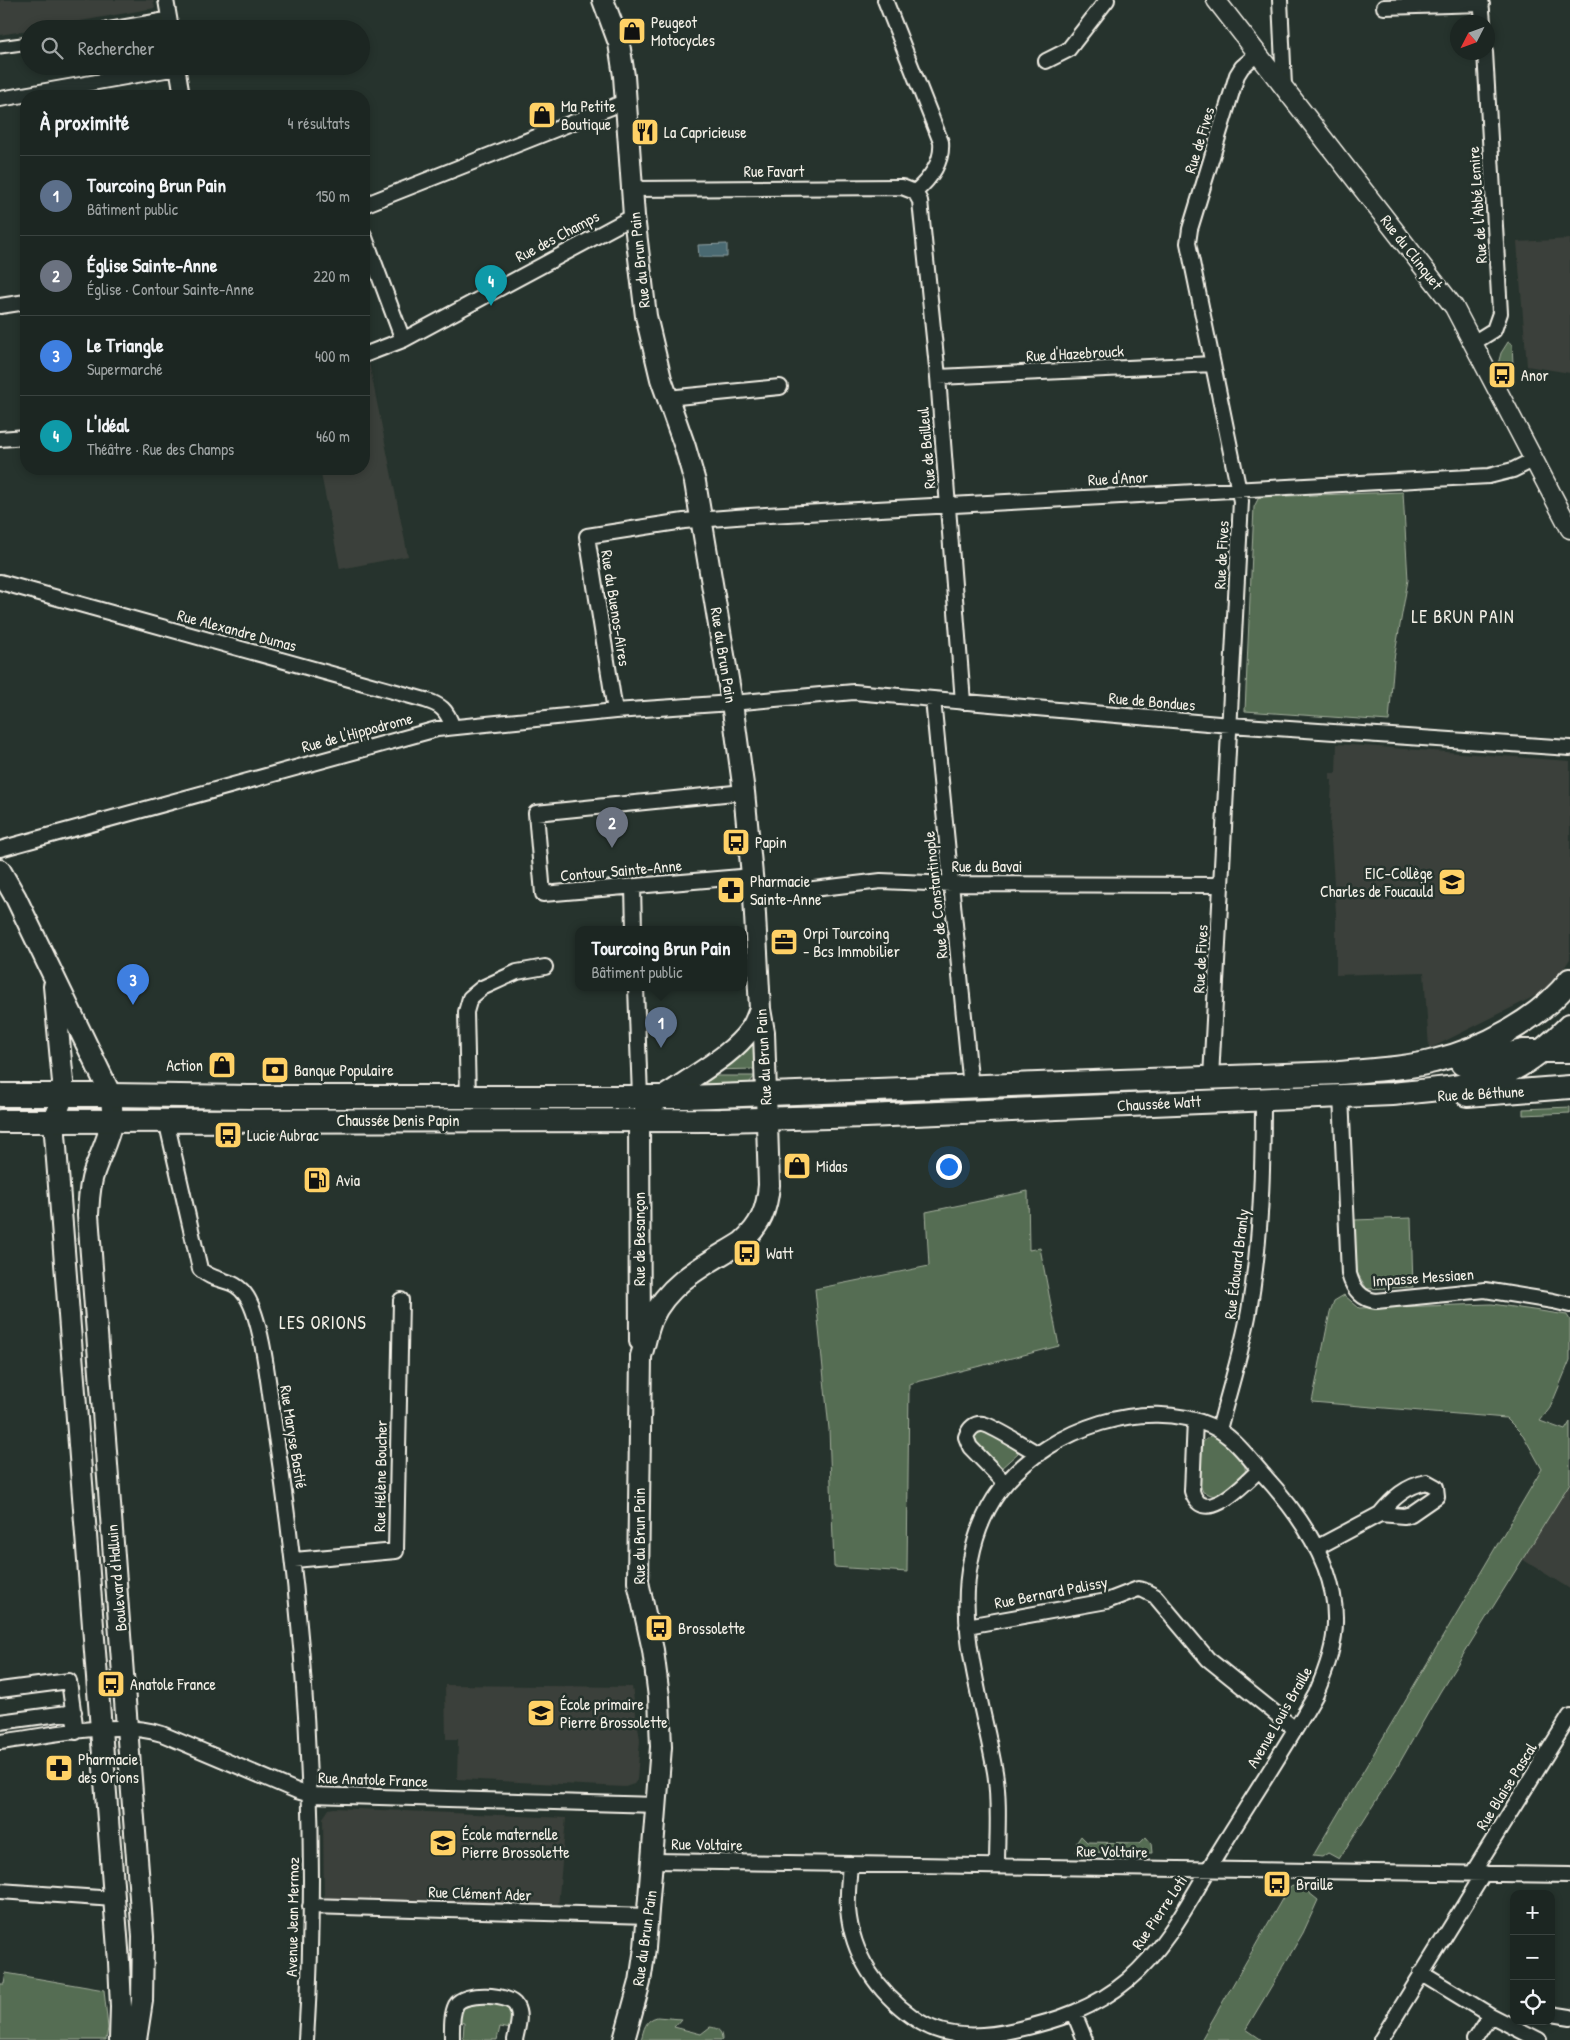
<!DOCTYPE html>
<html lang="fr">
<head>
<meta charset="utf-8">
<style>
  :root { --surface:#1c2622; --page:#252e2a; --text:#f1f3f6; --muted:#a0a5a5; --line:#3a4340; --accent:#ffd166 }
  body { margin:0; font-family:"Patrick Hand",sans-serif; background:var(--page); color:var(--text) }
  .controls { position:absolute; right:15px; bottom:15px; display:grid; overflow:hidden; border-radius:10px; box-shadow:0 2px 8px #0003 }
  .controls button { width:45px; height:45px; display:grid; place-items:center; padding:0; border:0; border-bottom:1px solid var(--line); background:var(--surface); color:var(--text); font:25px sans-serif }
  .compass { position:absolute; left:1450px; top:15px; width:45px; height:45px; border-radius:50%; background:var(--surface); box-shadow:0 2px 8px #0003; rotate:228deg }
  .you { position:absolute; left:948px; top:1166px; width:18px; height:18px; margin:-12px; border:4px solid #fff; border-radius:50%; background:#1a73e8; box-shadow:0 0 0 8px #1a73e833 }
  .badge { display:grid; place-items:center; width:32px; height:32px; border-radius:50%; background:var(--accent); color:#fff; font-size:16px; font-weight:700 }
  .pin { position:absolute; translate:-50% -41px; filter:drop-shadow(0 1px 2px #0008) }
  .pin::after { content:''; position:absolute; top:26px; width:18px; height:15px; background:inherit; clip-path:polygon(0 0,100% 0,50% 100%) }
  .popup { position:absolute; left:575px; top:926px; width:172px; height:65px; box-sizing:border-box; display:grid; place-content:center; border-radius:10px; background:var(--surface); filter:drop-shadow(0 1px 4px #0005); font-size:16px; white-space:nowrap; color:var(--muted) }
  .popup b { font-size:19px; color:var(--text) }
  .popup::after { content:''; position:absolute; left:50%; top:100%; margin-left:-10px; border:10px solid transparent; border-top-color:var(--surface) }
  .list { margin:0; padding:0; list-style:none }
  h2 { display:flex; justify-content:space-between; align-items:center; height:65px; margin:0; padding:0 20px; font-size:21px }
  h2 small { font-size:16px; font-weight:400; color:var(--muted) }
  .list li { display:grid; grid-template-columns:32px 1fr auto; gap:15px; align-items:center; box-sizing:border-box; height:80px; padding:0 20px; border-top:1px solid var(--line) }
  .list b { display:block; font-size:19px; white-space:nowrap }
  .list p { margin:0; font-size:16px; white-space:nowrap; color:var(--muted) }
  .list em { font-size:16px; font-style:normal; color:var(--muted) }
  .icon { flex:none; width:28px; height:28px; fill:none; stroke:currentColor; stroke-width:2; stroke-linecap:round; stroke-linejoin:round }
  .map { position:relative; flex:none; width:1570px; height:2040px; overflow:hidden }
  .search { position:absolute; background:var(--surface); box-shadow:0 2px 8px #0003; left:20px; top:20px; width:350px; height:55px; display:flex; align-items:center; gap:12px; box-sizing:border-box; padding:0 18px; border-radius:28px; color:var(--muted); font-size:19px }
  .panel { position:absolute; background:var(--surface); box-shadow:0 2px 8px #0003; left:20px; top:90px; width:350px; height:385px; border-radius:20px }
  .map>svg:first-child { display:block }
  .built { fill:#3b403a }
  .green { fill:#556d52; stroke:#a4af9d }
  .water { fill:#4a6971; stroke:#8e9fa1 }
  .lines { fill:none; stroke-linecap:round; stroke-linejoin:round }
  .pedestrian-casing { stroke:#f4f1e8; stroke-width:15 }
  .minor-casing { stroke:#f4f1e8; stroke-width:18 }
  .tertiary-casing { stroke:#f4f1e8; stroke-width:21 }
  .secondary-casing { stroke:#f4f1e8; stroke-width:24 }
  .primary-casing { stroke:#f4f1e8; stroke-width:26 }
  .pedestrian { stroke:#26332d; stroke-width:11 }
  .minor { stroke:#26332d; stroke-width:14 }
  .tertiary { stroke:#26332d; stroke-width:18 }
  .secondary { stroke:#26332d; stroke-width:20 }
  .primary { stroke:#26332d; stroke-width:22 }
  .labels { text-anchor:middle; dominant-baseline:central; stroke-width:5; stroke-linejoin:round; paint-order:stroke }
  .poi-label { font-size:16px; fill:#f4f1e8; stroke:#26332d; text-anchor:start }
  .street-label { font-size:16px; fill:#f4f1e8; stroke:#26332d }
  .neighbourhood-label { font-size:18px; letter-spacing:1px; fill:#f4f1e8; stroke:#26332d }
</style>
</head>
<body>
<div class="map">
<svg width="1570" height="2040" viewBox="0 0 1570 2040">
  <rect width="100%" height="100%" fill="#26332d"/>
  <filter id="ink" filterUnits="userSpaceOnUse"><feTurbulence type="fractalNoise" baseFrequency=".02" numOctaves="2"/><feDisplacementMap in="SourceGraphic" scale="10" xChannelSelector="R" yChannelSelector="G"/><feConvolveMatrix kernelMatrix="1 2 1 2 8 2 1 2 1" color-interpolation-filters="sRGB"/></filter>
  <g filter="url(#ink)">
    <path class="built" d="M0,0h153l2,8 -155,27z
      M1570,239v134l-43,-7 -10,-124z
      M369,363l39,193 -68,13 -20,-100h44v-104z
      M1337,744l233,17v198l-19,29 -122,61 -5,-77 -88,3v-62l-6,-89 2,-44h-2v-7h6z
      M1570,1483v106l-48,-30z
      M445,1685l187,2 8,53 -3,40 -3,4 -9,3 -168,-8 1,-40h-12z
      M334,1808l232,10 -8,89 -234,-5 -1,-84 6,-9z"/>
    <path class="green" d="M1508,342l4,2 2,40 -2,2 -3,-1 -11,-21 3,-11z
      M1403,492l5,88 -14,79 -5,62 -144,-10 9,-204 5,-10z
      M756,1039v30l-46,1z
      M701,1076h54l-6,7 -5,1h-44z
      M1059,1091l93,2 -359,20v-11z
      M1570,1107v6l-47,2v-6z
      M1028,1191l1,59 11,-2 19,98 -150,38 -2,188 -73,-5 -5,-138 -14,-140 114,-23 -3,-54z
      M1411,1218l2,69 -46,2 -11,-18 -2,-51z
      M1344,1295l15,13 133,-4 75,11 3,5v40l-20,48 -10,13 25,9 5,-8v61l-130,209 -44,77 -57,90 -11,-6 -6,4 -9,-1 229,-387 -19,-34 -17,-17 -194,-16 18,-90 4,-11z
      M983,1429l34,19 1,5 -18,16h-5l-24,-32 3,-4z
      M1210,1436h5l29,26 2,12 -25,20 -7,2 -11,-4 -4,-10 4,-40z
      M1081,1836l6,6 53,1 6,-6 5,6 1,10 -76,-1 1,-10z
      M1299,1885l19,15 -15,33 -57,96 16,11h-61l88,-153z
      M6,1973l98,17 4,38 -2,12h-106v-56h4z
      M468,2003c19,0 31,-4 44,10l-1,16 -11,-2 -3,13h-34l1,-17 -5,-1 1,-10z
      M657,2017l24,2 -7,8 27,7 9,-7c8,1 12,4 12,13h-81c3,-11 4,-20 16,-23z"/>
    <path class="water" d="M727,244v13h-28l-1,-12z"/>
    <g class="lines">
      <defs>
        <path id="pedestrian" d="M106,29l63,-11
          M0,47l29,-4"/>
        <path id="minor" d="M166,0l5,29
          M885,0l56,142c2,21 -11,37 -26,50
          M1280,0l4,86
          M1481,0l2,22
          M1384,7l98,-3
          M1046,61l22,-11 39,-50
          M177,66l5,30
          M0,99l177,-31
          M632,189l270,-2 13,5
          M915,192l5,9 18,176 25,325
          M364,205l263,-104
          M364,235l39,105
          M0,306l26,-4
          M1473,343l21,-13 6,-17 -15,-261
          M364,355l39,-15 231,-124
          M938,377l275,-13
          M667,398l113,-11
          M0,439l26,-2
          M0,582l425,118c16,5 22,10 27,26
          M933,699l38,389
          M615,711l-28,-175 97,-15 65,-5 740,-40 24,-6 20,-10
          M744,792l-208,21 7,81 209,-18
          M0,849l437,-120 178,-18 117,-8 122,-11 376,33 340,23
          M633,887l1,42
          M754,896l127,-15 71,3 269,1
          M636,987l4,110
          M1211,1078l30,-577 -53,-258 2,-14 47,-154 5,-8 15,-13
          M1341,1096l8,178c4,14 11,25 27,27l109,-11 68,11 17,4
          M468,1097l-2,-85 4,-14 12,-10 35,-16 28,-5
          M166,1120l34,149c15,15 34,7 47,28 16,26 22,94 27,126 32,204 45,411 32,617
          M1195,1420l-3,71c11,38 53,-8 67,-21
          M1219,1430c10,-40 23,-79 30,-119 12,-70 14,-141 14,-213
          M1005,1483l-35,-36 -4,-10c3,-8 8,-14 17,-13 11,2 44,24 56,30
          M1316,1548l64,-34 24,2 7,-2 26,-18 -1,-9 -9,-5c-21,4 -34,16 -47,32
          M294,1560l102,-9 5,-251
          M967,1626l140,-25 31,-12 5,1 12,6 53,63 87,70
          M0,1690l69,-9 7,51
          M0,1722l74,-10
          M0,1742c48,-6 116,-23 162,-8l135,57 14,4 346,10
          M653,1861l917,14
          M850,1864c-1,15 -3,30 -2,45 4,46 29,83 66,109 30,22 67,20 101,12 42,-9 80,-22 113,-50 39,-33 63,-82 89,-125 33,-54 68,-106 99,-161 10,-24 20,-50 19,-77 0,-53 -38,-106 -73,-144 -15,-17 -30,-38 -51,-47 -67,-30 -159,3 -205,57 -18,20 -30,49 -35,76 -15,71 12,143 24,213 5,30 2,63 2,94
          M1472,1874l98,-158
          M0,1891l114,8
          M310,1906l339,10
          M1421,1973l69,42 49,25
          M1074,2013l11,27
          M1551,2014l19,3
          M452,2040c0,-11 -1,-25 4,-35 7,-13 53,-12 60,1 6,10 1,23 -1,34
          M1381,2040l103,-167
          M1474,2040l16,-25"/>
        <path id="tertiary" d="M1216,0l238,307 116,222"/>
        <path id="secondary" d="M603,0l16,43 5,33 10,140 12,100 15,63 24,68 10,35 37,221 12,89 10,104 6,113 4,23 5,153c-2,24 -8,40 -27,57 -33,21 -73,39 -90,77 -5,12 -7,25 -11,37l-3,226 15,68 6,47 2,50 -16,201 -5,34 -16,58
          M0,870l16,28 92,191c12,32 -4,54 -14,83 -5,14 -5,28 -6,43l55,722 -1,64 -6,39
          M54,986l9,96 -2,20 -7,19 65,841 2,45 -1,33
          M640,1341l-1,-220c7,-14 22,-23 35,-31 25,-18 58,-35 76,-60 5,-6 7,-14 10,-21"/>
        <path id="primary" d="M1462,1064l61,-13h47
          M0,1095h110l139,2h438l652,-24c32,-3 64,-4 95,-12 47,-11 106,-42 136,-81
          M1467,1095l103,-8
          M0,1121l721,-1 145,-4 526,-22c37,-4 79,-6 113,-21 25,-10 47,-30 65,-48"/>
      </defs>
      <use href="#pedestrian" class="pedestrian-casing"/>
      <use href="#minor" class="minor-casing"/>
      <use href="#tertiary" class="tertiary-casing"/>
      <use href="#secondary" class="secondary-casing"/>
      <use href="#primary" class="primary-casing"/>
      <use href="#pedestrian" class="pedestrian"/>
      <use href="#minor" class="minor"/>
      <use href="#tertiary" class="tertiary"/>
      <use href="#secondary" class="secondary"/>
      <use href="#primary" class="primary"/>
    </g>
  </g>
  <defs>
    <symbol id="shop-square" viewBox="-11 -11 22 22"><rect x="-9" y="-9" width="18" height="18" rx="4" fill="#ffd166" stroke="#26332d"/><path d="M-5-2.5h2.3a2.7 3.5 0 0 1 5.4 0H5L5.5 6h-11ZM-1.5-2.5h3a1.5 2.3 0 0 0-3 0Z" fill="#111"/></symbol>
    <symbol id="restaurant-square" viewBox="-11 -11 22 22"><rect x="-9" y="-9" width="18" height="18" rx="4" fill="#ffd166" stroke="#26332d"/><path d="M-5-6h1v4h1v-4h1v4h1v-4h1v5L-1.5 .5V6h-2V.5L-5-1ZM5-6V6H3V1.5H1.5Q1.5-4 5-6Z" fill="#111"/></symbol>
    <symbol id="bus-square" viewBox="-11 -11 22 22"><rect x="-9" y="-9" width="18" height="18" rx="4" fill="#ffd166" stroke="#26332d"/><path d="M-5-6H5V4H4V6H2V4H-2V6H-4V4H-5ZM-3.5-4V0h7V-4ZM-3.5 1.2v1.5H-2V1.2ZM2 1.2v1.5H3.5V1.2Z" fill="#111"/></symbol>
    <symbol id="school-square" viewBox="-11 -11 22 22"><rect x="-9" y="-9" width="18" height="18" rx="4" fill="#ffd166" stroke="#26332d"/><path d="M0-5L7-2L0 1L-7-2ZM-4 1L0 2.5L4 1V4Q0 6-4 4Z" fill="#111"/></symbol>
    <symbol id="pharmacy-square" viewBox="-11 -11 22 22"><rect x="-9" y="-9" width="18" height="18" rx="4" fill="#ffd166" stroke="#26332d"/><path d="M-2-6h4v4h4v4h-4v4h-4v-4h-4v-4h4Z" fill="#111"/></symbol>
    <symbol id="office-square" viewBox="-11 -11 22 22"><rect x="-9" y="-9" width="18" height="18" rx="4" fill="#ffd166" stroke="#26332d"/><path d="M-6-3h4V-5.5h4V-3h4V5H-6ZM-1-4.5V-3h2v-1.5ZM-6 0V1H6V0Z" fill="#111"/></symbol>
    <symbol id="bank-square" viewBox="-11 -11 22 22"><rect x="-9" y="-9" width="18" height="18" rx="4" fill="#ffd166" stroke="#26332d"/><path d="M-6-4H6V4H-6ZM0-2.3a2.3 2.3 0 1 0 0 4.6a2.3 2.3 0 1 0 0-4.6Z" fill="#111"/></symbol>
    <symbol id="fuel-square" viewBox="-11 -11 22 22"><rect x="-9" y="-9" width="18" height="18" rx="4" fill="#ffd166" stroke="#26332d"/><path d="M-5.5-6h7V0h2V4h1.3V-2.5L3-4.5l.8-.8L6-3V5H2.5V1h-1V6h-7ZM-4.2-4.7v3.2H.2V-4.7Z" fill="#111"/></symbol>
  </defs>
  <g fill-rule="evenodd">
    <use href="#shop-square" x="616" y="15" width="32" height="32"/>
    <use href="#shop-square" x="526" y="99" width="32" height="32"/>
    <use href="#restaurant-square" x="629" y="116" width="32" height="32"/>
    <use href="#bus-square" x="1486" y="359" width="32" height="32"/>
    <use href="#bus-square" x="720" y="826" width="32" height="32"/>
    <use href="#school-square" x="1436" y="866" width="32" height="32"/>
    <use href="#pharmacy-square" x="715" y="874" width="32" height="32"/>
    <use href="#office-square" x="768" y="926" width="32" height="32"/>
    <use href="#shop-square" x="206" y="1049" width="32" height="32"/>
    <use href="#bank-square" x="259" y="1054" width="32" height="32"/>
    <use href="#bus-square" x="212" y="1119" width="32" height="32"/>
    <use href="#shop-square" x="781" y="1150" width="32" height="32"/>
    <use href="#fuel-square" x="301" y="1164" width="32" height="32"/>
    <use href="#bus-square" x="731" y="1237" width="32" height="32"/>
    <use href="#bus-square" x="643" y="1612" width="32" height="32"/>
    <use href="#bus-square" x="95" y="1668" width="32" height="32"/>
    <use href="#school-square" x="525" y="1697" width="32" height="32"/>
    <use href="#pharmacy-square" x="43" y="1752" width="32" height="32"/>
    <use href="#school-square" x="427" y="1827" width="32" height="32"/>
    <use href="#bus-square" x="1261" y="1868" width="32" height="32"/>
  </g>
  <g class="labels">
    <g class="poi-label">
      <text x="651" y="22">Peugeot<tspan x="651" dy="18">Motocycles</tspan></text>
      <text x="561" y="106">Ma Petite<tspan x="561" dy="18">Boutique</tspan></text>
      <text x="664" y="132">La Capricieuse</text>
      <text x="1521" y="375">Anor</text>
      <text x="755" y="842">Papin</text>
      <text x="1433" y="873" text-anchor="end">EIC-Collège<tspan x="1433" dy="18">Charles de Foucauld</tspan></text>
      <text x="750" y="881">Pharmacie<tspan x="750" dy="18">Sainte-Anne</tspan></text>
      <text x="803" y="933">Orpi Tourcoing<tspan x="803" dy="18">- Bcs Immobilier</tspan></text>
      <text x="203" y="1065" text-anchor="end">Action</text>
      <text x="294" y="1070">Banque Populaire</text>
      <text x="247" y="1135">Lucie Aubrac</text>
      <text x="816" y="1166">Midas</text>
      <text x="336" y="1180">Avia</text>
      <text x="766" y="1253">Watt</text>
      <text x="678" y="1628">Brossolette</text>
      <text x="130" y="1684">Anatole France</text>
      <text x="560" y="1704">École primaire<tspan x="560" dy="18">Pierre Brossolette</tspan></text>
      <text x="78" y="1759">Pharmacie<tspan x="78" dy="18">des Orions</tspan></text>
      <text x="462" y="1834">École maternelle<tspan x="462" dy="18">Pierre Brossolette</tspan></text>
      <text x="1296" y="1884">Braille</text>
    </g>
    <g class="street-label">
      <text transform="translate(1199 140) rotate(-73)">Rue de Fives</text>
      <text x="774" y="171">Rue Favart</text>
      <text transform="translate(1477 205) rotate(-94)">Rue de l'Abbé Lemire</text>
      <text transform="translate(557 236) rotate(-28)">Rue des Champs</text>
      <text transform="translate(1412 252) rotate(52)">Rue du Clinquet</text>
      <text transform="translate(639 260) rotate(-96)">Rue du Brun Pain</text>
      <text transform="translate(1075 353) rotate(-3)">Rue d'Hazebrouck</text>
      <text transform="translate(926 448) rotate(-95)">Rue de Bailleul</text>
      <text transform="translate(1118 478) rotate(-3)">Rue d'Anor</text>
      <text transform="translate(1221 555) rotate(-87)">Rue de Fives</text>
      <text transform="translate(616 608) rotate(81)">Rue du Buenos-Aires</text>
      <text transform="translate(237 630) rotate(15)">Rue Alexandre Dumas</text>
      <text transform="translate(724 655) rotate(81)">Rue du Brun Pain</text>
      <text transform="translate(1152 701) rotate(5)">Rue de Bondues</text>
      <text transform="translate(357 732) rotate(-15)">Rue de l'Hippodrome</text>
      <text x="987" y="866">Rue du Bavai</text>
      <text transform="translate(621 870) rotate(-5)">Contour Sainte-Anne</text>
      <text transform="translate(935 895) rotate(-96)">Rue de Constantinople</text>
      <text transform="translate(1200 959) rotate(-87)">Rue de Fives</text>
      <text transform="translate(763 1057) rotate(-93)">Rue du Brun Pain</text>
      <text transform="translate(1481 1093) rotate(-3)">Rue de Béthune</text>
      <text transform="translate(1159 1103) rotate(-3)">Chaussée Watt</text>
      <text x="398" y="1120">Chaussée Denis Papin</text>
      <text transform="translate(639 1239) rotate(-90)">Rue de Besançon</text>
      <text transform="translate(1236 1264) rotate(-83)">Rue Édouard Branly</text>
      <text transform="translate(1423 1277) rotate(-4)">Impasse Messiaen</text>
      <text transform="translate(294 1437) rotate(81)">Rue Maryse Bastié</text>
      <text transform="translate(380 1476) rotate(-89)">Rue Hélène Boucher</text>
      <text transform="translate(639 1536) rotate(-90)">Rue du Brun Pain</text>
      <text transform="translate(116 1578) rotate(-95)">Boulevard d'Halluin</text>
      <text transform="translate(1051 1592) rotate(-11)">Rue Bernard Palissy</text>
      <text transform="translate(1279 1717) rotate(-60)">Avenue Louis Braille</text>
      <text transform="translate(373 1779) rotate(2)">Rue Anatole France</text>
      <text transform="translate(1506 1786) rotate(-58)">Rue Blaise Pascal</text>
      <text transform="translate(707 1844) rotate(1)">Rue Voltaire</text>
      <text transform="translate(1112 1851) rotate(1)">Rue Voltaire</text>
      <text transform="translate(480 1893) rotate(2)">Rue Clément Ader</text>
      <text transform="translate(1159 1912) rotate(-56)">Rue Pierre Loti</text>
      <text transform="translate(292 1917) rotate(-89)">Avenue Jean Mermoz</text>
      <text transform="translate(644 1938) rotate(-82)">Rue du Brun Pain</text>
    </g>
    <g class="neighbourhood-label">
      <text x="1463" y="616">LE BRUN PAIN</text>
      <text x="323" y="1322">LES ORIONS</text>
    </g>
  </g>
</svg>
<div class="controls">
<button>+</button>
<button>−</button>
<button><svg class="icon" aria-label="locate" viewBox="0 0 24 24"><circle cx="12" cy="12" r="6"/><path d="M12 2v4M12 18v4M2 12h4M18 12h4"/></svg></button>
</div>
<svg class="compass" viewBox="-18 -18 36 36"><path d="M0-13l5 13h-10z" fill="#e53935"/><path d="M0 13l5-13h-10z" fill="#a0a5a5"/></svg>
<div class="you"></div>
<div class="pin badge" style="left:661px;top:1048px;background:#5c6f8a">1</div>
<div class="popup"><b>Tourcoing Brun Pain</b>Bâtiment public</div>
<div class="pin badge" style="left:612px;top:848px;background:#6b7280">2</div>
<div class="pin badge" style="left:133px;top:1005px;background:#3f7fe0">3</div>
<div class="pin badge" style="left:491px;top:306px;background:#0f9aa8">4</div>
<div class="search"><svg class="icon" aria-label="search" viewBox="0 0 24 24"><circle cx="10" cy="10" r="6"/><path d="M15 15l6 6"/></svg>Rechercher</div>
<section class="panel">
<h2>À proximité<small>4 résultats</small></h2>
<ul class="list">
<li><span class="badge" style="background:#5c6f8a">1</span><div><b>Tourcoing Brun Pain</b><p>Bâtiment public</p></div><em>150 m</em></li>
<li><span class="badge" style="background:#6b7280">2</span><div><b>Église Sainte-Anne</b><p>Église · Contour Sainte-Anne</p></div><em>220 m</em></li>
<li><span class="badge" style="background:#3f7fe0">3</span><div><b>Le Triangle</b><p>Supermarché</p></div><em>400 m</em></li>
<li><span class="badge" style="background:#0f9aa8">4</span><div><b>L'Idéal</b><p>Théâtre · Rue des Champs</p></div><em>460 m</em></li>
</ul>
</section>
</div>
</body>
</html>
